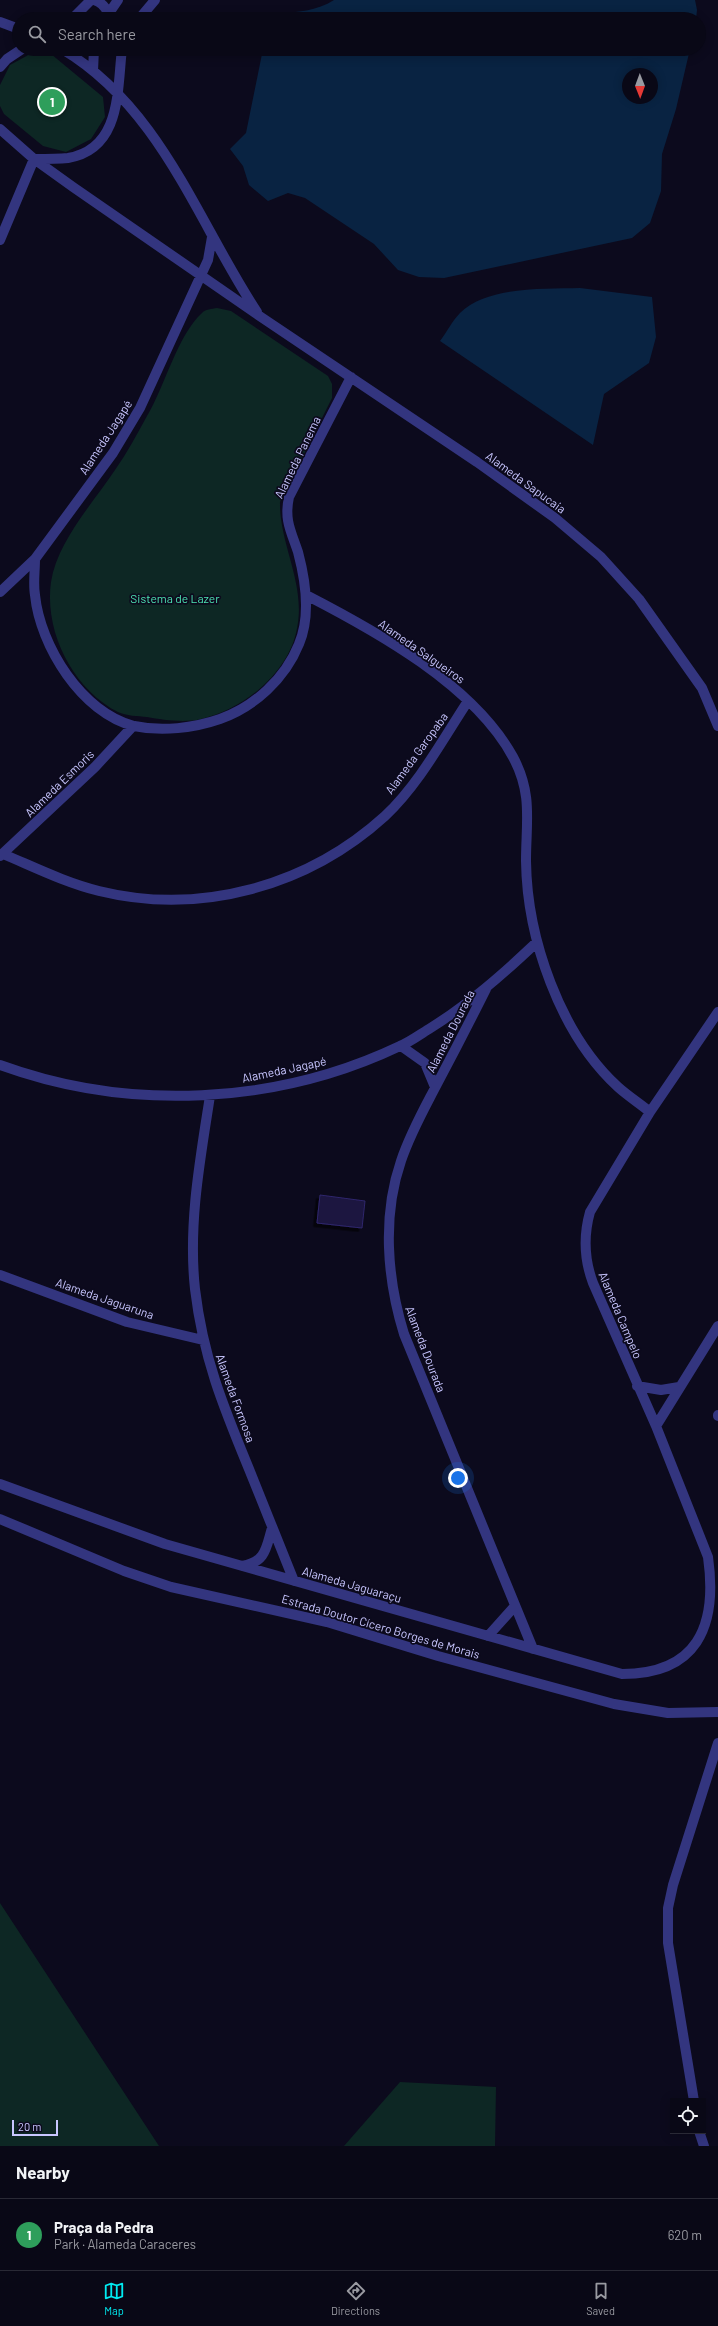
<!DOCTYPE html>
<html lang="en">
<head>
<meta charset="utf-8">
<style>
  :root { --surface:#090816; --page:#12111f; --text:#f1f3f6; --muted:#999aa1; --line:#292935; --accent:#00ebf1 }
  body { margin:0; font-family:Barlow,sans-serif; background:var(--page); color:var(--text) }
  .controls { position:absolute; right:12px; bottom:12px; display:grid; overflow:hidden; border-radius:0px; box-shadow:0 2px 10px #0003 }
  .controls button { width:36px; height:36px; display:grid; place-items:center; padding:0; border:0; border-bottom:1px solid var(--line); background:var(--surface); color:var(--text); font:20px sans-serif }
  .compass { position:absolute; left:622px; top:68px; width:36px; height:36px; border-radius:50%; background:var(--surface); box-shadow:0 2px 10px #0003; rotate:179deg }
  .scale { position:absolute; left:12px; bottom:10px; width:46px; box-sizing:border-box; padding-left:4px; border:2px solid #c8c6ff; border-top:0; font-size:11px; line-height:14px; white-space:nowrap; color:#c8c6ff; -webkit-text-stroke:3px #0c0a1d; paint-order:stroke }
  .you { position:absolute; left:458px; top:1478px; width:14px; height:14px; margin:-10px; border:3px solid #fff; border-radius:50%; background:#1a73e8; box-shadow:0 0 0 6px #1a73e833 }
  .badge { display:grid; place-items:center; width:26px; height:26px; border-radius:50%; background:var(--accent); color:#fff; font-size:13px; font-weight:700 }
  .pin { position:absolute; translate:-50% -50%; border:2px solid #fff; box-shadow:0 1px 4px #0006 }
  .list { margin:0; padding:0; list-style:none }
  h2 { display:flex; justify-content:space-between; align-items:center; height:52px; margin:0; padding:0 16px; font-size:17px }
  h2 small { font-size:13px; font-weight:400; color:var(--muted) }
  .list li { display:grid; grid-template-columns:26px 1fr auto; gap:12px; align-items:center; box-sizing:border-box; height:72px; padding:0 16px; border-top:1px solid var(--line) }
  .list b { display:block; font-size:15px; white-space:nowrap }
  .list p { margin:0; font-size:13px; white-space:nowrap; color:var(--muted) }
  .list em { font-size:13px; font-style:normal; color:var(--muted) }
  .icon { flex:none; width:22px; height:22px; fill:none; stroke:currentColor; stroke-width:2; stroke-linecap:round; stroke-linejoin:round }
  .map { position:relative; flex:none; width:718px; height:2146px; overflow:hidden }
  .search { position:absolute; background:var(--surface); box-shadow:0 2px 10px #0003; left:12px; right:12px; top:12px; height:44px; display:flex; align-items:center; gap:10px; box-sizing:border-box; padding:0 14px; border-radius:22px; color:var(--muted); font-size:15px }
  .sheet { height:124px; background:var(--surface) }
  nav { display:flex; justify-content:space-around; align-items:center; box-sizing:border-box; height:56px; border-top:1px solid var(--line); background:var(--surface); font-size:11px; color:var(--muted) }
  nav a { display:grid; justify-items:center; gap:2px }
  nav .on { color:var(--accent) }
  .map>svg:first-child { display:block }
  .green { fill:#0d2724 }
  .water { fill:#092342; fill-rule:evenodd }
  .building { fill:#1b153f; stroke:#2f266c; filter:url(#shadow) }
  .lines { fill:none; stroke-linecap:round; stroke-linejoin:round }
  .minor { stroke:#33357f; stroke-width:10 }
  .tertiary { stroke:#33357f; stroke-width:10 }
  .labels { text-anchor:middle; dominant-baseline:central; stroke-width:3.5; stroke-linejoin:round; paint-order:stroke }
  .street-label { font-size:12px; fill:#c8c6ff; stroke:#0c0a1d }
  .park-label { font-size:12px; fill:#4de4b3; stroke:#0c0a1d }
</style>
</head>
<body>
<div class="map">
<svg width="718" height="2146" viewBox="0 0 718 2146">
  <defs>
    <filter id="shadow"><feDropShadow dx="-3.5" dy="3.5" stdDeviation="0" flood-color="#0009"/></filter>
  </defs>
  <rect width="100%" height="100%" fill="#0c0a1d"/>
  <path class="green" d="M32,53l19,1 52,43 2,20 -14,22 -25,13 -23,-6 -39,-32 -4,-8v-21l10,-20z
    M217,308l14,3 97,65 4,8v14l-52,104c-1,43 28,85 16,131 -10,42 -54,77 -95,86 -16,4 -38,1 -54,-2 -9,-1 -21,-1 -29,-5 -45,-23 -74,-80 -67,-130 6,-40 42,-79 64,-112 12,-17 22,-36 32,-54 18,-30 30,-80 55,-103 3,-4 10,-4 15,-5z
    M0,1903l159,243h-159z
    M400,2082l96,5 -1,59h-151z"/>
  <path class="water" d="M334,0h361l2,10 -1,9h-423l4,-5c20,-2 40,-3 57,-14z
    M263,49h427l-14,60 -14,45 -1,37 -11,32 -18,15 -188,40 -25,-1 -21,-7 -24,-26 -69,-46 -17,-5 -20,8 -19,-16 -6,-19 -13,-17 16,-16zM628,74h24v24h-24z
    M580,288l72,9 4,40 -7,26 -45,31 -11,51 -153,-104c7,-9 12,-20 20,-28 27,-27 84,-24 120,-25z"/>
  <path class="building" d="M320,1195l45,6 -3,27 -45,-5z"/>
  <g class="lines">
    <path class="minor" d="M94,0c7,2 11,6 14,13
      M72,19l19,-19
      M105,19l13,-19
      M139,19l16,-19
      M0,22l19,7
      M62,49c99,59 135,172 195,263
      M0,67l7,-8 15,-10
      M93,71l1,-22
      M0,129l34,30 39,28 188,130 216,145 78,56 46,39 38,42 63,89 16,38
      M0,240l34,-81c11,0 23,0 34,-1 54,-9 49,-69 54,-109
      M35,559c0,12 -2,25 0,36 5,51 47,118 99,131 28,6 60,2 86,-7 34,-12 65,-40 79,-75 12,-28 7,-62 -1,-92 -7,-21 -14,-32 -9,-55l62,-120
      M0,592l35,-33 78,-106 27,-45 68,-148 4,-23
      M306,595c70,36 168,90 207,162 20,37 13,65 13,104 1,77 34,173 92,226 10,9 21,16 32,25
      M3,854c31,13 63,29 96,37 102,25 209,-5 286,-75 34,-32 58,-77 83,-115
      M0,856l95,-89 38,-41
      M486,989c-16,32 -33,65 -50,97 -13,25 -26,48 -35,75 -19,55 -14,118 3,173l129,315
      M401,1046l24,17 10,24
      M0,1065c129,47 276,40 400,-19 10,-4 19,-11 29,-17 40,-25 73,-54 108,-87
      M210,1096c-10,64 -22,129 -15,193 8,68 28,117 54,180 15,37 30,75 45,112
      M0,1275l127,47 76,18
      M637,1386l24,4 18,-3
      M656,1426l62,-100
      M0,1484l165,60 457,130c74,0 96,-46 86,-117l-52,-131 -63,-143c-9,-24 -10,-46 -3,-71l60,-100 68,-100
      M0,1519l124,52 47,16 156,35 111,34 176,48 54,9 50,-1
      M242,1566c24,-4 24,-18 30,-38
      M488,1636l27,-30"/>
    <path class="tertiary" d="M718,1415v1
      M694,2101l-26,-158v-35l5,-23 45,-142
      M699,2131l5,15"/>
  </g>
  <g class="labels">
    <g class="street-label">
      <text transform="translate(105 437) rotate(-57)">Alameda Jagapé</text>
      <text transform="translate(297 457) rotate(-64)">Alameda Panema</text>
      <text transform="translate(526 482) rotate(36)">Alameda Sapucaia</text>
      <text transform="translate(422 651) rotate(35)">Alameda Salgueiros</text>
      <text transform="translate(416 753) rotate(-54)">Alameda Garopaba</text>
      <text transform="translate(59 783) rotate(-44)">Alameda Esmoris</text>
      <text transform="translate(450 1031) rotate(-63)">Alameda Dourada</text>
      <text transform="translate(284 1069) rotate(-12)">Alameda Jagapé</text>
      <text transform="translate(105 1298) rotate(19)">Alameda Jaguaruna</text>
      <text transform="translate(621 1315) rotate(67)">Alameda Campelo</text>
      <text transform="translate(426 1349) rotate(69)">Alameda Dourada</text>
      <text transform="translate(236 1398) rotate(70)">Alameda Formosa</text>
      <text transform="translate(352 1584) rotate(16)">Alameda Jaguaraçu</text>
      <text transform="translate(381 1626) rotate(16)">Estrada Doutor Cícero Borges de Morais</text>
    </g>
    <g class="park-label">
      <text x="175" y="598">Sistema de Lazer</text>
    </g>
  </g>
</svg>
<div class="controls">
<button><svg class="icon" aria-label="locate" viewBox="0 0 24 24"><circle cx="12" cy="12" r="6"/><path d="M12 2v4M12 18v4M2 12h4M18 12h4"/></svg></button>
</div>
<svg class="compass" viewBox="-18 -18 36 36"><path d="M0-13l5 13h-10z" fill="#e53935"/><path d="M0 13l5-13h-10z" fill="#999aa1"/></svg>
<div class="scale">20 m</div>
<div class="you"></div>
<div class="pin badge" style="left:52px;top:102px;background:#2e9e5b">1</div>
<div class="search"><svg class="icon" aria-label="search" viewBox="0 0 24 24"><circle cx="10" cy="10" r="6"/><path d="M15 15l6 6"/></svg>Search here</div>
</div>
<section class="sheet">
<h2>Nearby<small></small></h2>
<ul class="list">
<li><span class="badge" style="background:#2e9e5b">1</span><div><b>Praça da Pedra</b><p>Park · Alameda Caraceres</p></div><em>620 m</em></li>
</ul>
</section>
<nav>
<a class="on"><svg class="icon" aria-label="map" viewBox="0 0 24 24"><path d="M3 6l6-2 6 2 6-2v14l-6 2-6-2-6 2zM9 4v14M15 6v14"/></svg>Map</a>
<a><svg class="icon" aria-label="directions" viewBox="0 0 24 24"><path d="M12 3l9 9-9 9-9-9zM9 14v-3h6M13 9l2 2-2 2"/></svg>Directions</a>
<a><svg class="icon" aria-label="saved" viewBox="0 0 24 24"><path d="M7 4h10v16l-5-4-5 4z"/></svg>Saved</a>
</nav>
</body>
</html>
